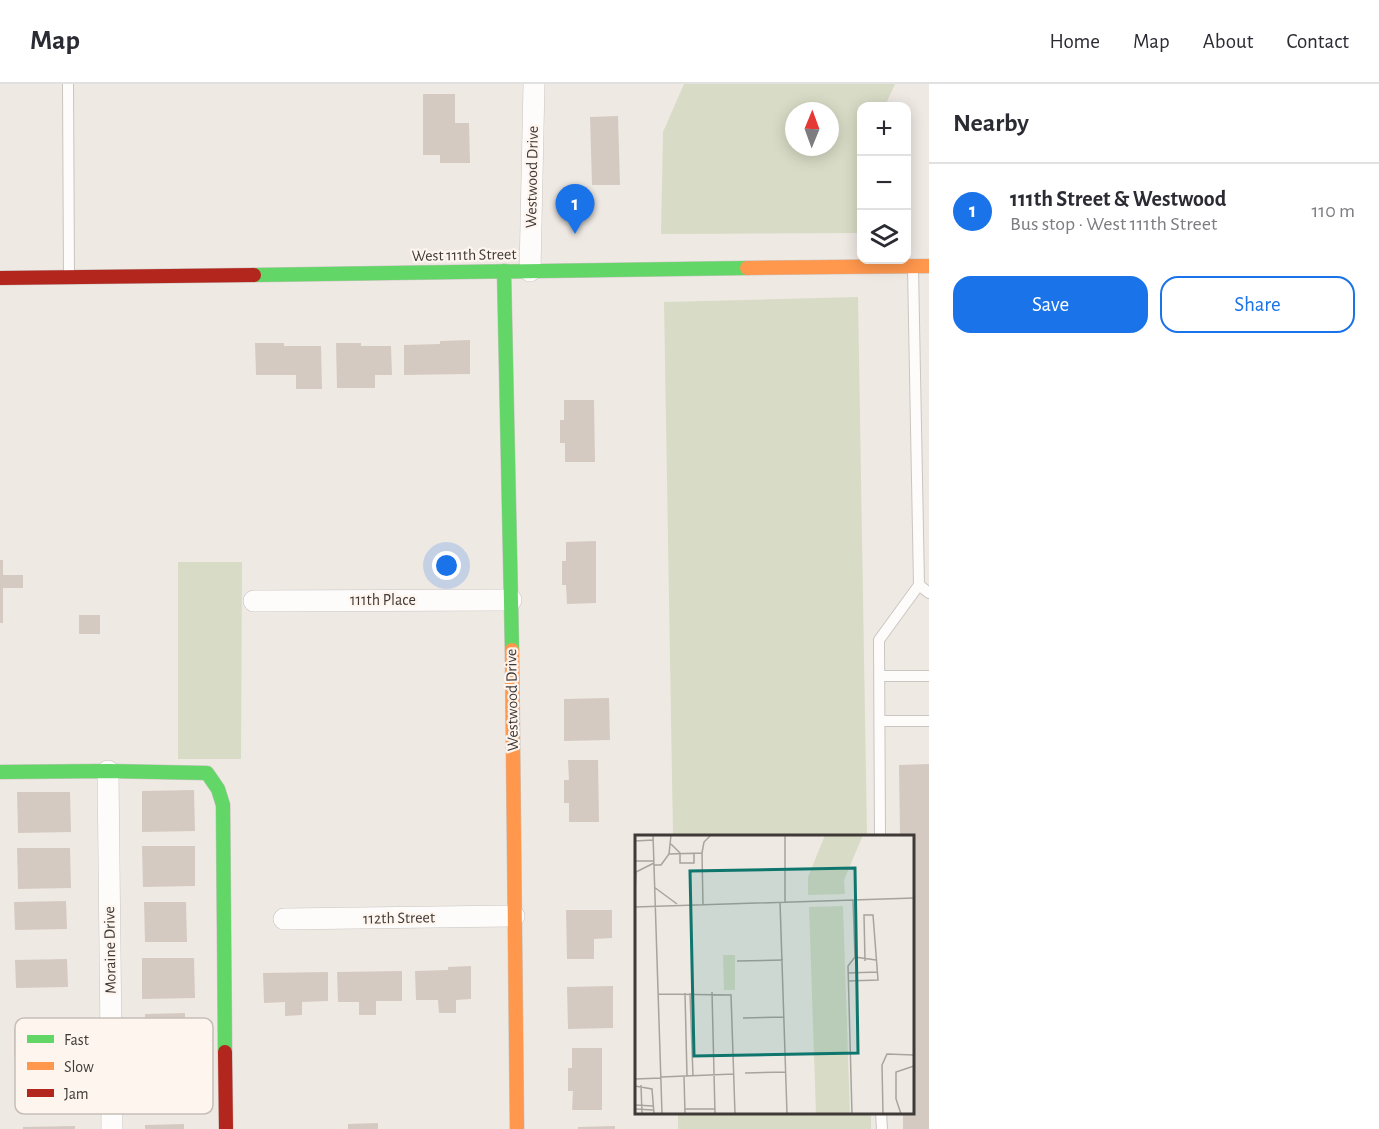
<!DOCTYPE html>
<html lang="en">
<head>
<meta charset="utf-8">
<style>
  :root { --surface:#fff; --page:#f2f2f3; --text:#2b2b33; --muted:#7c7c81; --line:#e1e1e2; --accent:#1a73e8 }
  body { margin:0; font-family:"Alegreya Sans",sans-serif; background:var(--page); color:var(--text) }
  .controls { position:absolute; right:18px; top:18px; display:grid; overflow:hidden; border-radius:12px; box-shadow:0 3px 15px #0003 }
  .controls button { width:54px; height:54px; display:grid; place-items:center; padding:0; border:0; border-bottom:2px solid var(--line); background:var(--surface); color:var(--text); font:30px sans-serif }
  .compass { position:absolute; left:785px; top:18px; width:54px; height:54px; border-radius:50%; background:var(--surface); box-shadow:0 3px 15px #0003; rotate:1deg }
  .you { position:absolute; left:447px; top:482px; width:21px; height:21px; margin:-15px; border:4px solid #fff; border-radius:50%; background:#1a73e8; box-shadow:0 0 0 9px #1a73e833 }
  .badge { display:grid; place-items:center; width:39px; height:39px; border-radius:50%; background:var(--accent); color:#fff; font-size:20px; font-weight:700 }
  .pin { position:absolute; translate:-50% -50px; filter:drop-shadow(0 2px 3px #0008) }
  .pin::after { content:''; position:absolute; top:32px; width:21px; height:18px; background:inherit; clip-path:polygon(0 0,100% 0,50% 100%) }
  .list { margin:0; padding:0; list-style:none }
  h2 { display:flex; justify-content:space-between; align-items:center; height:78px; margin:0; padding:0 24px; font-size:26px }
  h2 small { font-size:20px; font-weight:400; color:var(--muted) }
  .list li { display:grid; grid-template-columns:39px 1fr auto; gap:18px; align-items:center; box-sizing:border-box; height:96px; padding:0 24px; border-top:2px solid var(--line) }
  .list b { display:block; font-size:22px; white-space:nowrap }
  .list p { margin:0; font-size:20px; white-space:nowrap; color:var(--muted) }
  .list em { font-size:20px; font-style:normal; color:var(--muted) }
  .actions { display:flex; gap:12px; padding:18px 24px }
  .actions a { flex:1; padding:14px 0; border:2px solid var(--accent); border-radius:18px; text-align:center; font-size:21px; color:var(--accent) }
  .actions .main { background:var(--accent); color:#fff }
  .icon { flex:none; width:33px; height:33px; fill:none; stroke:currentColor; stroke-width:2; stroke-linecap:round; stroke-linejoin:round }
  .map { position:relative; flex:none; width:929px; height:1045px; overflow:hidden }
  header { display:flex; align-items:center; gap:36px; box-sizing:border-box; height:84px; padding:0 30px; background:var(--surface); border-bottom:2px solid var(--line) }
  header strong { font-size:28px }
  nav { display:flex; gap:33px; margin-inline-start:auto; font-size:21px }
  main { display:flex }
  aside { flex:1; background:var(--surface) }
  .map>svg:first-child { display:block }
  .green { fill:#d8dbc5; fill-rule:evenodd }
  .building { fill:#d5cac1 }
  .lines { fill:none; stroke-linecap:round; stroke-linejoin:round }
  .lane-casing { stroke:#c9c5c1; stroke-width:12 }
  .street-casing { stroke:#c9c5c1; stroke-width:22 }
  .fast-casing { stroke:#c9c5c1; stroke-width:15 }
  .slow-casing { stroke:#c9c5c1; stroke-width:15 }
  .jam-casing { stroke:#c9c5c1; stroke-width:15 }
  .lane { stroke:#fdfcfb; stroke-width:10 }
  .street { stroke:#fdfcfb; stroke-width:21 }
  .fast { stroke:#63d668; stroke-width:14 }
  .slow { stroke:#ff974d; stroke-width:14 }
  .jam { stroke:#b3261e; stroke-width:14 }
  .labels { text-anchor:middle; dominant-baseline:central; stroke-width:4.5; stroke-linejoin:round; paint-order:stroke }
  .street-label { font-size:16px; fill:#3f3a37; stroke:#fff5ef }
  .inset-road { fill:none; stroke:#a9a39f; stroke-width:1.5 }
  .view { fill:#0f766e; fill-opacity:0.15; stroke:#0f766e; stroke-width:3 }
  .inset-edge { fill:none; stroke:#3f3a37; stroke-width:3 }
  .key { fill:#fff5ef; stroke:#c5bdb8; stroke-width:1.5 }
  .key-label { font-size:16px; fill:#3f3a37 }
</style>
</head>
<body>
<header>
<strong>Map</strong>
<nav><a>Home</a><a>Map</a><a>About</a><a>Contact</a></nav>
</header>
<main>
<div class="map">
<svg width="929" height="1045" viewBox="0 0 929 1045">
  <rect width="100%" height="100%" fill="#efe9e4"/>
  <path class="green" d="M684,0h211l-10,22h-23l-1,127 -200,1 2,-102zM794,27h36v36h-36z
    M858,213l9,539h-194l-9,-534z
    M178,478h64l-1,197h-63z
    M678,1029h193v16h-193z"/>
  <path class="building" d="M423,10h32v29h14l1,40h-30v-8h-17z
    M618,32l2,69h-28l-2,-68z
    M470,256v34l-66,1v-30l36,-1v-3z
    M255,259h29v3h37l1,43h-26v-14h-40z
    M336,259h25v3h30l1,29h-17v13h-38z
    M564,316h30l1,62h-30v-19h-5v-23h4z
    M596,457v62l-29,1 -1,-19h-4v-24h4v-19z
    M0,476h3v15h20v13h-20v35h-3z
    M79,531h21v19h-21z
    M609,614l1,42 -46,1v-42z
    M568,676h30l1,62h-30v-19h-5v-23h5z
    M929,680v365h-26v-17h9v-276h-12l-1,-71z
    M194,706l1,41 -53,1v-41z
    M17,708h53l1,40 -53,1z
    M142,762h53v40l-52,1z
    M17,764h53l1,40 -53,1z
    M66,817l1,28 -52,1 -1,-28z
    M144,818h42l1,40h-42z
    M566,826h46v28l-18,1v20h-27z
    M142,874h52l1,40 -53,1z
    M67,875l1,28 -52,1 -1,-28z
    M471,882v33l-15,1v13h-17l-1,-13h-22l-1,-29 33,-1v-3z
    M402,887v30h-26v14h-17v-13h-21l-1,-30z
    M328,888v29l-26,1v13l-17,1v-14l-21,1 -1,-30z
    M613,902v42l-45,1 -1,-42z
    M185,929l1,41 -40,1 -1,-41z
    M69,944v28l-55,1v-28z
    M572,964h30v62h-30l1,-19h-5v-23h4z
    M378,1039v6h-30v-5z
    M184,1040v5h-39v-4z
    M75,1042v3h-52v-2z
    M615,1042v3h-37v-2z"/>
  <g class="lines">
    <defs>
      <path id="lane" d="M68,0l1,193
        M913,184l6,317 10,8
        M879,592h50
        M880,637h49
        M880,752l-1,-196 40,-55
        M881,1028l1,17"/>
      <path id="street" d="M530,187l4,-187
        M254,517l257,-1
        M108,687l4,358
        M284,835l230,-3"/>
      <path id="fast" d="M504,187l8,379
        M254,191l493,-7
        M0,688l108,-1 99,2 11,16 5,16 2,247"/>
      <path id="slow" d="M747,184l182,-2
        M512,566l5,479"/>
      <path id="jam" d="M0,194l254,-3
        M225,968l1,77"/>
    </defs>
    <use href="#lane" class="lane-casing"/>
    <use href="#street" class="street-casing"/>
    <use href="#fast" class="fast-casing"/>
    <use href="#slow" class="slow-casing"/>
    <use href="#jam" class="jam-casing"/>
    <use href="#lane" class="lane"/>
    <use href="#street" class="street"/>
    <use href="#fast" class="fast"/>
    <use href="#slow" class="slow"/>
    <use href="#jam" class="jam"/>
  </g>
  <g class="labels">
    <g class="street-label">
      <text transform="translate(532 93) rotate(-89)">Westwood Drive</text>
      <text transform="translate(464 171) rotate(-1)">West 111th Street</text>
      <text x="383" y="516">111th Place</text>
      <text transform="translate(512 616) rotate(-91)">Westwood Drive</text>
      <text transform="translate(399 834) rotate(-1)">112th Street</text>
      <text transform="translate(110 866) rotate(-91)">Moraine Drive</text>
    </g>
  </g>
  <g transform="translate(635 751)">
    <rect width="279" height="279" fill="#efe9e4"/>
    <path d="M190,0h38l-19,45 1,14 -37,1v-18zM208,71l7,208h-34l-7,-207zM88,120h12v35h-11z" fill="#d8dbc5"/>
    <path class="inset-road" d="M18,0l9,279M0,6l18,-1M36,9l9,9v10h14v-10M67,18l1,52M34,19l33,-1 2,-11 7,-7M0,26h19M19,30h7l8,-11 2,-19M19,52l23,17M0,58l1,-21 18,-9M218,65l2,57 21,3M145,67l7,212M150,67v-67M0,72l279,-9M102,126l46,-1M213,138l29,-1M213,146l30,-1 -5,-65h-9l1,46M77,157l3,122M50,158l2,83M55,158l3,83M23,159l73,1 4,119M108,183l41,-1M110,238l41,-1M49,241l1,38M26,242l73,-3M0,244l26,-1M6,250l1,29M0,251l17,3 2,25M0,270l18,1M0,274l18,1M50,274h30M217,279l-4,-148 7,-9M248,279l-1,-49 5,-11 27,1M266,279l-5,-15v-27l18,-6"/>
    <path class="view" d="M220,33l3,185 -164,3 -4,-185z"/>
    <rect width="279" height="279" class="inset-edge"/>
  </g>
  <rect x="15" y="934" width="198" height="96" rx="9" class="key"/>
  <rect x="27" y="951" width="27" height="8" fill="#63d668"/>
  <rect x="27" y="978" width="27" height="8" fill="#ff974d"/>
  <rect x="27" y="1005" width="27" height="8" fill="#b3261e"/>
  <g class="key-label">
    <text x="64" y="961">Fast</text>
    <text x="64" y="988">Slow</text>
    <text x="64" y="1015">Jam</text>
  </g>
</svg>
<div class="controls">
<button>+</button>
<button>−</button>
<button><svg class="icon" aria-label="layers" viewBox="0 0 24 24"><path d="M12 4l9 5-9 5-9-5zM3 14l9 5 9-5"/></svg></button>
</div>
<svg class="compass" viewBox="-18 -18 36 36"><path d="M0-13l5 13h-10z" fill="#e53935"/><path d="M0 13l5-13h-10z" fill="#7c7c81"/></svg>
<div class="you"></div>
<div class="pin badge" style="left:575px;top:150px">1</div>
</div>
<aside>
<h2>Nearby<small></small></h2>
<ul class="list">
<li><span class="badge">1</span><div><b>111th Street &amp; Westwood</b><p>Bus stop · West 111th Street</p></div><em>110 m</em></li>
</ul>
<div class="actions"><a class="main">Save</a><a>Share</a></div>
</aside>
</main>
</body>
</html>
